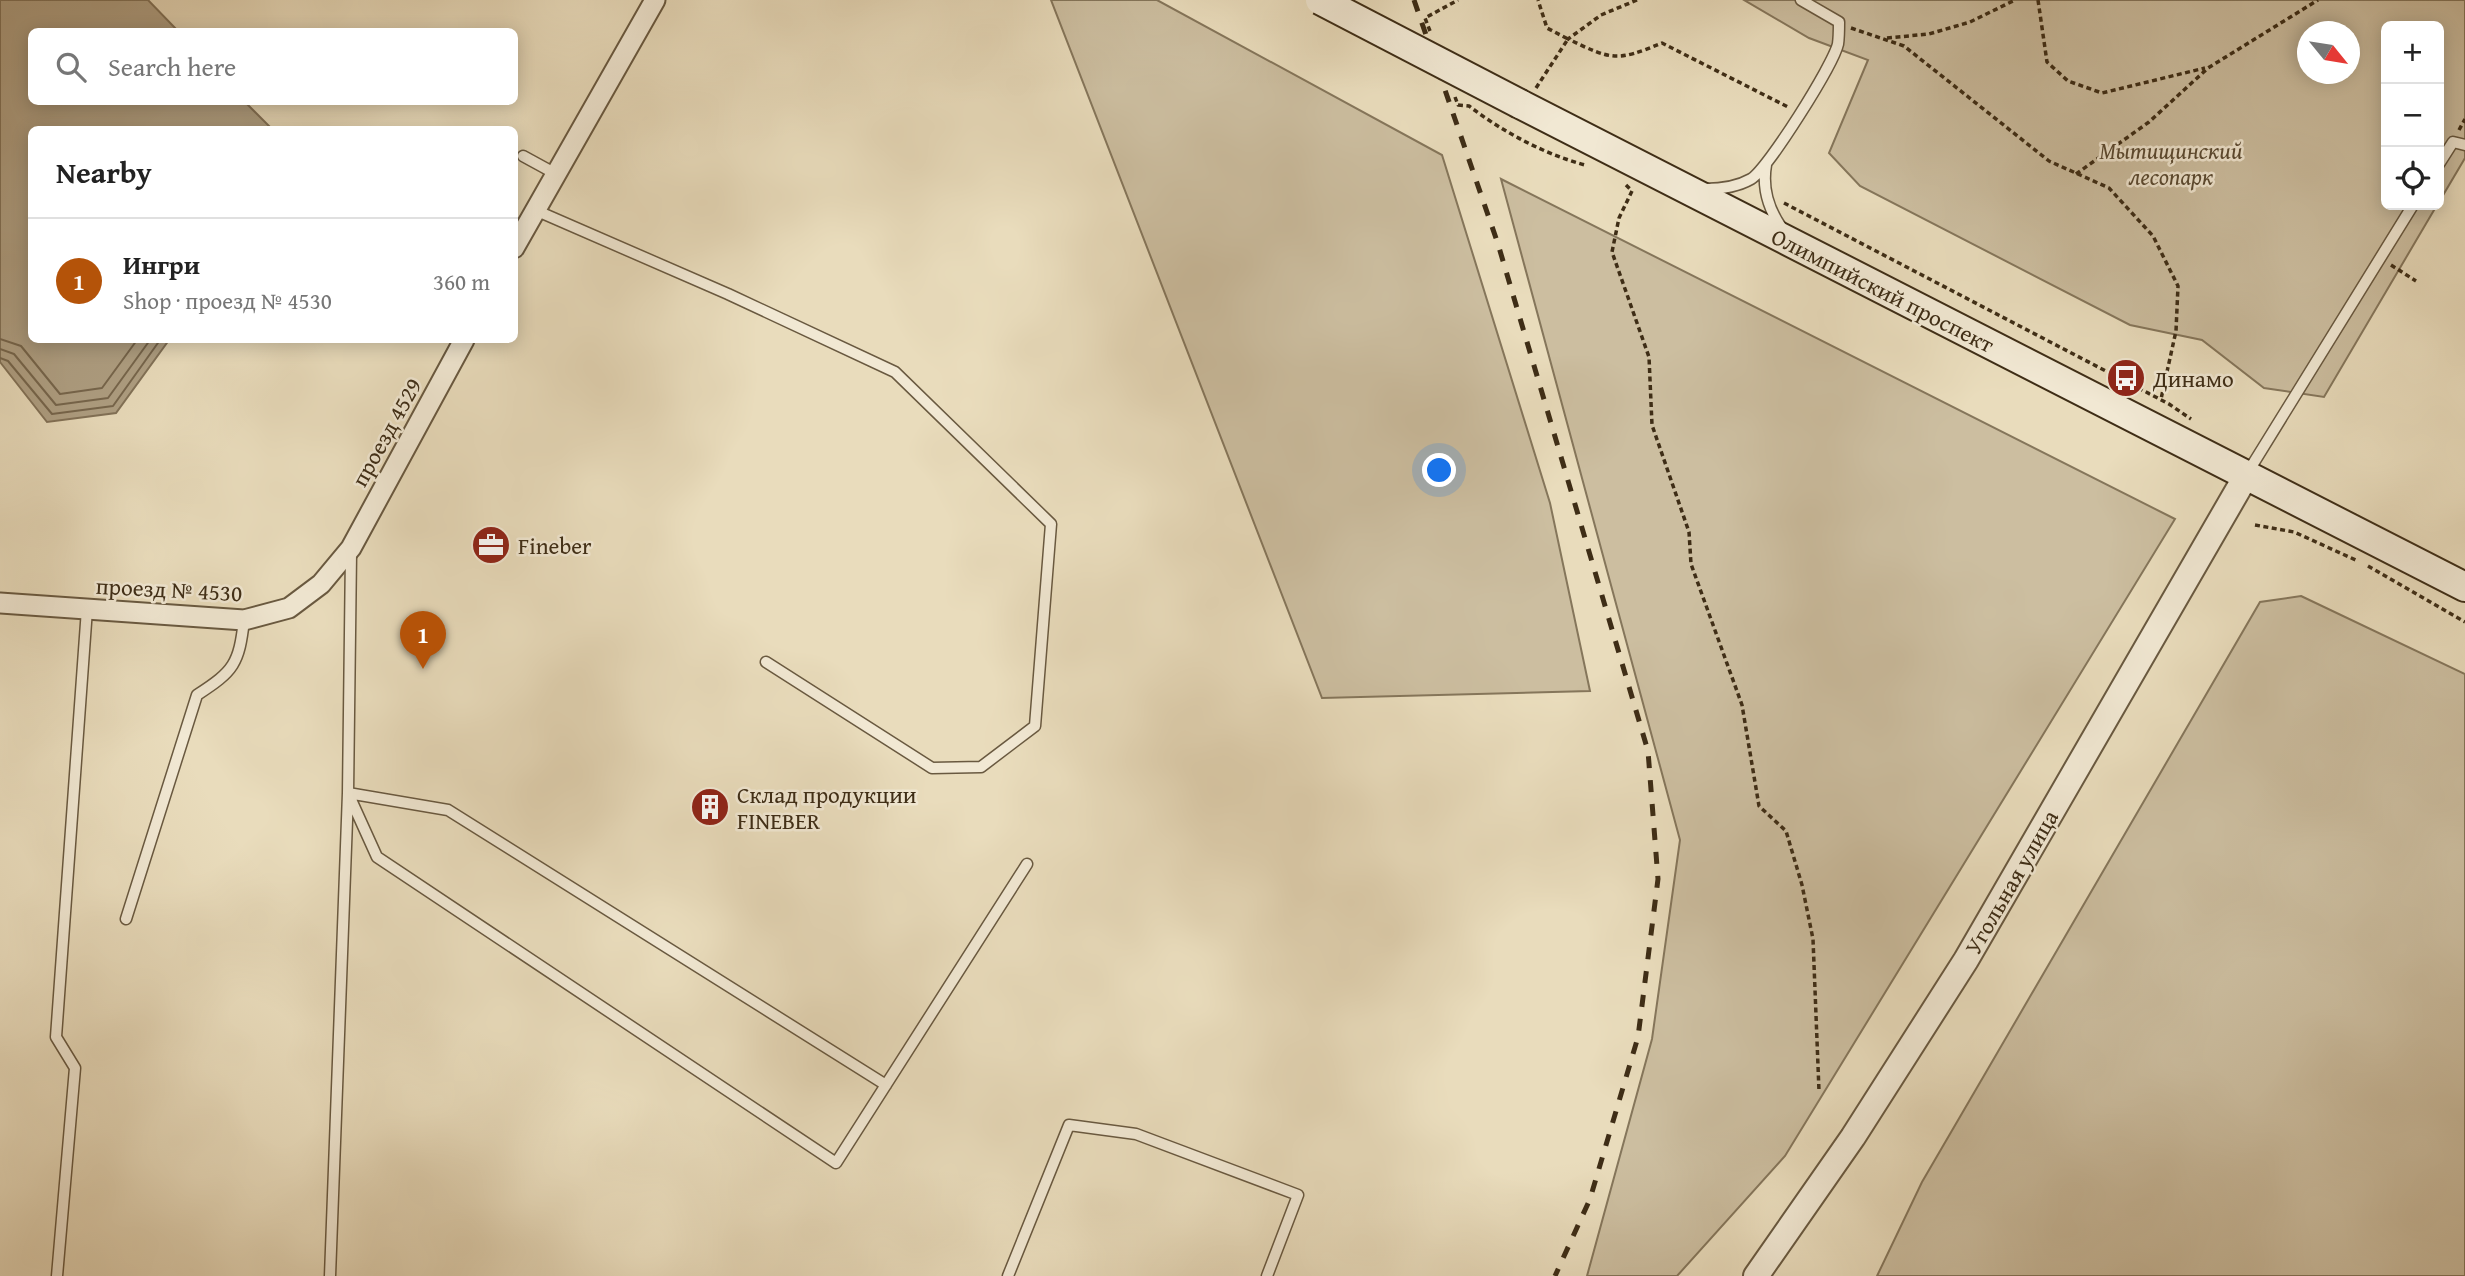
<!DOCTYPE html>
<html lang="en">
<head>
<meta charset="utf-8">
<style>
  :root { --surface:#fff; --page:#f2f2f2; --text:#222; --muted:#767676; --line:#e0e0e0; --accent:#b45309 }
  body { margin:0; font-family:"Gentium Book Plus",serif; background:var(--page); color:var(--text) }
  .controls { position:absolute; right:21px; top:21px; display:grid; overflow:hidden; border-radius:10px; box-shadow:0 4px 18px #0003 }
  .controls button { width:63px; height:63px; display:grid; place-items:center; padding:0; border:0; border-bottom:2px solid var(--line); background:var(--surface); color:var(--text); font:35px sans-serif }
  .compass { position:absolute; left:2297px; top:21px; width:63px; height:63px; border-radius:50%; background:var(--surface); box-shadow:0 4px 18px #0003; rotate:120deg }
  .you { position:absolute; left:1440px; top:471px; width:24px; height:24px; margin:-18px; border:5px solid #fff; border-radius:50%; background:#1a73e8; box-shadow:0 0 0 10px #1a73e833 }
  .badge { display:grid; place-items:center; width:46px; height:46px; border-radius:50%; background:var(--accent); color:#fff; font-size:23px; font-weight:700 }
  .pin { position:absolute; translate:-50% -58px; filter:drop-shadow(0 2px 4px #0008) }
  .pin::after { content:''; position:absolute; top:37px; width:24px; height:21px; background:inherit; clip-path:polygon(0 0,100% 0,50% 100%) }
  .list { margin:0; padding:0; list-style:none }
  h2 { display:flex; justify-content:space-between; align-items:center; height:91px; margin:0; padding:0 28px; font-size:30px }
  h2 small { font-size:23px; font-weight:400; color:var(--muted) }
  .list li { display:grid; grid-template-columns:46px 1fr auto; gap:21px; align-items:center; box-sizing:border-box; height:126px; padding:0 28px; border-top:2px solid var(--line) }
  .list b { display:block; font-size:26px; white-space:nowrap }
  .list p { margin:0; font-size:23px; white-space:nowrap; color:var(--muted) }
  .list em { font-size:23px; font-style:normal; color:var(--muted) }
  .icon { flex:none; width:38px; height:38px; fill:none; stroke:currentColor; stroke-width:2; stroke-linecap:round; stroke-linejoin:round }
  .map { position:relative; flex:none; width:2465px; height:1276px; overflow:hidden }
  .search { position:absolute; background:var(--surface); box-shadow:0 4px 18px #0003; left:28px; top:28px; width:490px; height:77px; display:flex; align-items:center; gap:18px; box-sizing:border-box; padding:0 24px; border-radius:10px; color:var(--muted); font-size:26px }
  .panel { position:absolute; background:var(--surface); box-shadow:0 4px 18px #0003; left:28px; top:126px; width:490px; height:217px; border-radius:10px }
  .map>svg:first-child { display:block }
  .green { fill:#ccbea0; stroke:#85765b; stroke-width:2; fill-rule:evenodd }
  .water { fill:#afa084; stroke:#827258; stroke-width:2 }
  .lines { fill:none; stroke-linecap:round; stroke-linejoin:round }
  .shore { stroke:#76664d; stroke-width:2 }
  .service-casing { stroke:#695940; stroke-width:13 }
  .minor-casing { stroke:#695940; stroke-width:23 }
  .tertiary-casing { stroke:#695940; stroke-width:28 }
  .secondary-casing { stroke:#3e2d16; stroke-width:32 }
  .path { stroke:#3e2d16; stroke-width:3.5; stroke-dasharray:5 3.5; stroke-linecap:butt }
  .service { stroke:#f1e8d3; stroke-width:10 }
  .minor { stroke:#f1e8d3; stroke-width:19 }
  .tertiary { stroke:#f1e8d3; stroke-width:24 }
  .secondary { stroke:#f1e8d3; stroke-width:28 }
  .rail { stroke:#3e2d16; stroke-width:5; stroke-dasharray:12 12; stroke-linecap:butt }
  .secondary-bridge-casing { stroke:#3e2d16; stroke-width:32; stroke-linecap:butt }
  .secondary-bridge { stroke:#f1e8d3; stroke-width:28 }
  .labels { text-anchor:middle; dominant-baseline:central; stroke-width:5; stroke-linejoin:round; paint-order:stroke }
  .park-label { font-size:23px; font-style:italic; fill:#5a4a32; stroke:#f1e8d3 }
  .street-label { font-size:23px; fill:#3e2d16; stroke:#f1e8d3 }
  .poi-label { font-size:23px; fill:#3e2d16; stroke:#f1e8d3; text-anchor:start }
</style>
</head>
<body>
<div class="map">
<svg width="2465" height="1276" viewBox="0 0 2465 1276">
  <rect width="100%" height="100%" fill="#e9dcbc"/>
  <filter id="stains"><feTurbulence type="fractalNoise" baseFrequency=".00286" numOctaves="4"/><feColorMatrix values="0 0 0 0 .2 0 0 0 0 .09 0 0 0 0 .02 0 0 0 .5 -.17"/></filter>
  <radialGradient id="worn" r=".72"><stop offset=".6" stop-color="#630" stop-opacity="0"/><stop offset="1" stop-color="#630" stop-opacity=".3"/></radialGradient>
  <path class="green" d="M1051,0h106l285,155 108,348 40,188 -268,7z
    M1744,0h721v158l-26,44v-176h-53v179h51l-113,192 -60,-9 -62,-48 -72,-15 -270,-139 -31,-33 39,-93 -59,-22zM2308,32h42v42h-42z
    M1501,179l674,340 -390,637 -108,120h-90l65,-237 28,-199z
    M2301,596l164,78v602h-588l45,-94 338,-580z"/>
  <path class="water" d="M0,0h148l30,31 -146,1v70h213l27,27 -240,1v210h137l-53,73 -69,9 -47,-60z"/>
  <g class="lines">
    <path class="shore" d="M0,339l21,7 39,48 42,-6 35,-48
      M0,349l14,5 42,51 52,-7 42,-58
      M0,358l8,3 44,53 61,-8 47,-66"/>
    <defs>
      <path id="service" d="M523,156l33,18
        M2439,164l14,-22 12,3
        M1766,165c-4,23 2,43 15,62
        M1705,189c15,0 32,-2 46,-10 17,-10 82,-114 87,-135 1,-7 1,-15 1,-22l-38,-22
        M535,210l193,84 167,78 156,152 -16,202 -54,41 -49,1 -166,-106
        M2248,472l165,-267
        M351,553l-3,240 29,64 459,306 191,-299
        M126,919l71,-224c37,-24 42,-31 47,-75
        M57,1276l18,-208 -19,-31 31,-428
        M330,1276l18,-483 100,17 438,275
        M1008,1276l61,-151 67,9 162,61 -31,81"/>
      <path id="minor" d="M514,248l141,-248
        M0,603l244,17 45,-12 32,-24 30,-36 113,-208"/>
      <path id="tertiary" d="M1756,1276l97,-139 113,-177 280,-484"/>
      <path id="secondary" d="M1520,104l945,483"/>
    </defs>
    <use href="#service" class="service-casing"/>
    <use href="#minor" class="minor-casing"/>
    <use href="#tertiary" class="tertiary-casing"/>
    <use href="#secondary" class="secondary-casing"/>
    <path class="path" d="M1637,0l-36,15 -33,24c44,21 48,23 94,4l126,64
      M2038,0l9,62 21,19 34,12 103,-25
      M1851,28l53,18 145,115 60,27 44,48 25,50 -2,45 -15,68
      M1430,31l-5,-13 33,-18
      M1887,38l42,-4 41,-12 45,-22
      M1536,88l32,-49 -21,-11 -9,-28
      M1455,97l3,8 11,1c34,26 75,48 116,59
      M2459,130l6,-11
      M2076,174l73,-52 59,-54 110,-68
      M1626,185l6,6 -13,27 -7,34 37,105 3,68 37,107 2,32 51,141 17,101 27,25 16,54 11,54 6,152
      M1784,203l385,201 22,15
      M2391,265l25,16
      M2255,525l39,7 64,29
      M2368,566l97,56"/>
    <use href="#service" class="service"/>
    <use href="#minor" class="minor"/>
    <use href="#tertiary" class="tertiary"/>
    <use href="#secondary" class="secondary"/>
    <path class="rail" d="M1414,0l84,244 150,507 10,128 -20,158 -48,162 -35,77"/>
    <defs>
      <path id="secondary-bridge" d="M1320,0l200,104"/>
    </defs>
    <use href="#secondary-bridge" class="secondary-bridge-casing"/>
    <use href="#secondary-bridge" class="secondary-bridge"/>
  </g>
  <defs>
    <symbol id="bus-disc" viewBox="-11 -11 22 22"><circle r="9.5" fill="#8f2418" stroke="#f1e8d3"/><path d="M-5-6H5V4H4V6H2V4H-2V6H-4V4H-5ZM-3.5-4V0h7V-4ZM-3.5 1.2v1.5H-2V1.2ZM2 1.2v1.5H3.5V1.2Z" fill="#fff"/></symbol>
    <symbol id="office-disc" viewBox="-11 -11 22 22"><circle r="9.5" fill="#8f2418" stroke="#f1e8d3"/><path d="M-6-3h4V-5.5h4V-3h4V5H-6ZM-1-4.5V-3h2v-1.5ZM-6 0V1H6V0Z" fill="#fff"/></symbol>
    <symbol id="building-disc" viewBox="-11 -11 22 22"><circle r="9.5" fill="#8f2418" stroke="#f1e8d3"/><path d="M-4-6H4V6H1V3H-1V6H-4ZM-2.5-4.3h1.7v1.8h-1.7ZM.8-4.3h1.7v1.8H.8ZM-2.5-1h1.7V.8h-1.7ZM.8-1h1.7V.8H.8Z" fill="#fff"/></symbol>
  </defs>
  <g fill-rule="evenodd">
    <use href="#bus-disc" x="2104" y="356" width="44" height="44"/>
    <use href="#office-disc" x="469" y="523" width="44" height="44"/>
    <use href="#building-disc" x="688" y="785" width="44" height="44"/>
  </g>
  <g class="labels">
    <g class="park-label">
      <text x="2171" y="150">Мытищинский<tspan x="2171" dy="26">лесопарк</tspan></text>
    </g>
    <g class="street-label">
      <text transform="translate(1883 290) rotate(27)">Олимпийский проспект</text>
      <text transform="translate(386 432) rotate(-61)">проезд 4529</text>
      <text transform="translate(169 589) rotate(3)">проезд № 4530</text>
      <text transform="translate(2011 882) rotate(-60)">Угольная улица</text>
    </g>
    <g class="poi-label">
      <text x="2153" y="378">Динамо</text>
      <text x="518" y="545">Fineber</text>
      <text x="737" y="794">Склад продукции<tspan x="737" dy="26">FINEBER</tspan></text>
    </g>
  </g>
  <rect width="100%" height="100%" filter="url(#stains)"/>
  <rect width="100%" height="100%" fill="url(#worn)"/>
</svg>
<div class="controls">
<button>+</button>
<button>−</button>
<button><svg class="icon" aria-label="locate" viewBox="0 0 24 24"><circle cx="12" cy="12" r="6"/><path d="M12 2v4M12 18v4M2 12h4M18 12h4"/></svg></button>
</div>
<svg class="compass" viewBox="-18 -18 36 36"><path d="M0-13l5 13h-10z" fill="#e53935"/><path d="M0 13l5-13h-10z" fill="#767676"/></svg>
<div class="you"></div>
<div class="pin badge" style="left:423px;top:669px">1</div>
<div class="search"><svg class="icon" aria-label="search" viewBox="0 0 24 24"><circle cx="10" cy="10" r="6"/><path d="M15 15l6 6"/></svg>Search here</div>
<section class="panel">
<h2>Nearby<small></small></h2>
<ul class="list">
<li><span class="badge">1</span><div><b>Ингри</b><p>Shop · проезд № 4530</p></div><em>360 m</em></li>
</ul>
</section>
</div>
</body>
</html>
